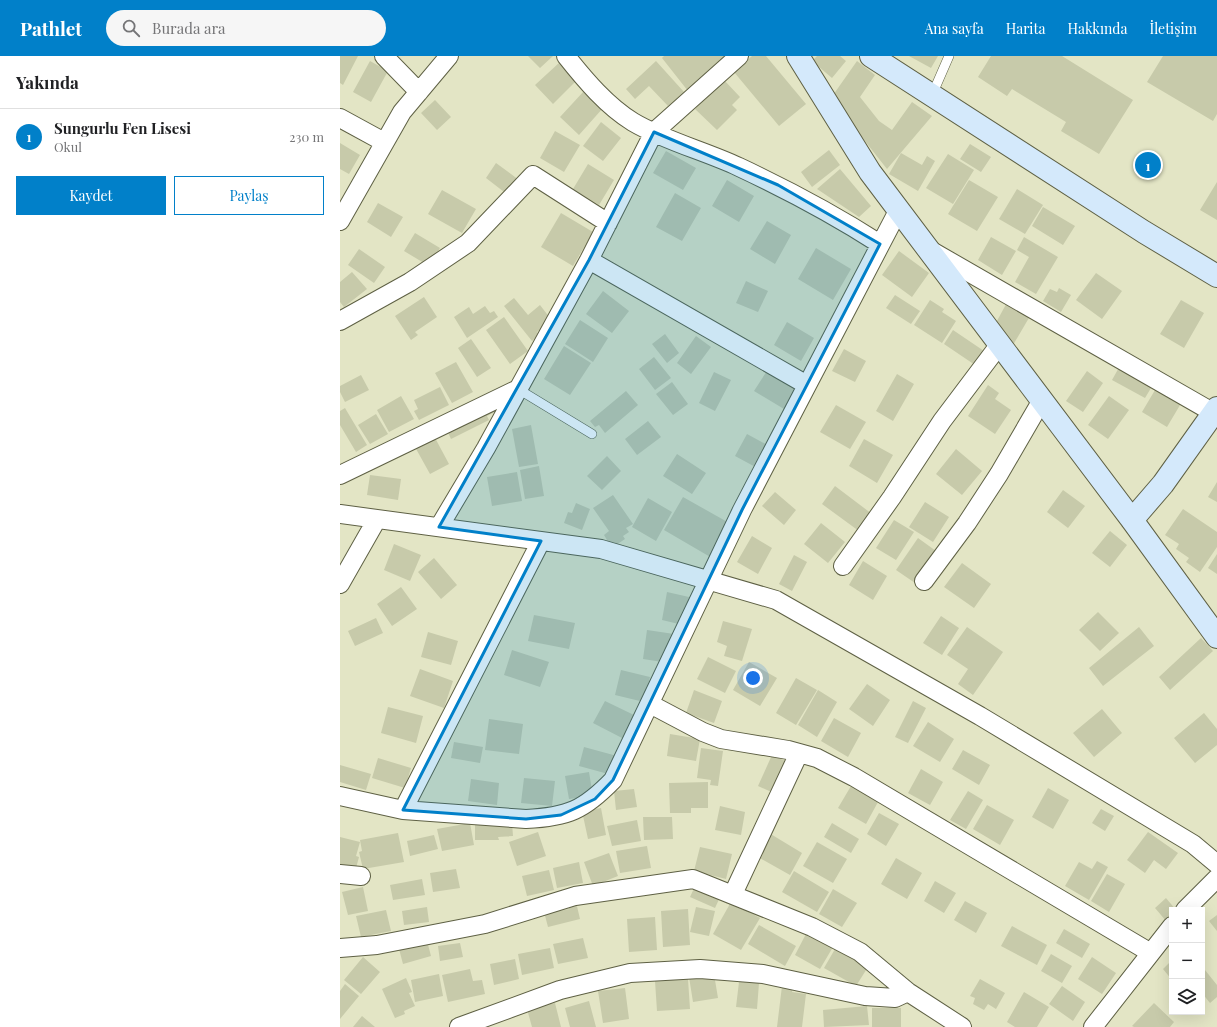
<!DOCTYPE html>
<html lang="tr">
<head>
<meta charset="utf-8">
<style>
  :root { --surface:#fff; --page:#f6f6f6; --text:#202124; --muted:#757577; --line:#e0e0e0; --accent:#0180c9 }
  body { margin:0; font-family:"Playfair Display",serif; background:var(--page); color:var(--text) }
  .controls { position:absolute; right:12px; bottom:12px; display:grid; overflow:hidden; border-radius:0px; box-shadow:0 4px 16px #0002 }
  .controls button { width:36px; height:36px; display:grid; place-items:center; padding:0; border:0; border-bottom:1px solid var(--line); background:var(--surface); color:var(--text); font:20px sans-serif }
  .you { position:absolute; left:413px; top:622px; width:14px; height:14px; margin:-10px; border:3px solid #fff; border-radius:50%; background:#1a73e8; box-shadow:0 0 0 6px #1a73e833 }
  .badge { display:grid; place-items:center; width:26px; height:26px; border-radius:50%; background:var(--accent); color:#fff; font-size:13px; font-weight:700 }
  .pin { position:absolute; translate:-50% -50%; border:2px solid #fff; box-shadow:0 1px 4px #0006 }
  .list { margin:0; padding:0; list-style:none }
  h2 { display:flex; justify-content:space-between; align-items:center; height:52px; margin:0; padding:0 16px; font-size:17px }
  h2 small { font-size:13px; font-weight:400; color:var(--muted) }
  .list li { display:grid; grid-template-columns:26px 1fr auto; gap:12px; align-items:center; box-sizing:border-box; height:56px; padding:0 16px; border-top:1px solid var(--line) }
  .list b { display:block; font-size:15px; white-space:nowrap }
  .list p { margin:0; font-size:13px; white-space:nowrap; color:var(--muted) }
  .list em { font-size:13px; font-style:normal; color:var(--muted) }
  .actions { display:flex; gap:8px; padding:12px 16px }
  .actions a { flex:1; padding:9px 0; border:1px solid var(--accent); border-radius:0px; text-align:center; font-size:14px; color:var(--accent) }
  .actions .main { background:var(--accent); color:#fff }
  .icon { flex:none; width:22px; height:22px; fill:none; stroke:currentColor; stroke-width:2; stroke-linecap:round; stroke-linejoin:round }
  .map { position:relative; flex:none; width:877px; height:971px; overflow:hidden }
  header { display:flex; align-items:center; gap:24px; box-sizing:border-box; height:56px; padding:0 20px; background:var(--accent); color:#fff }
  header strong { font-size:19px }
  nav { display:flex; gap:22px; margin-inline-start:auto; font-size:14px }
  .search { width:280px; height:36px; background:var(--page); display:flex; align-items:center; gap:10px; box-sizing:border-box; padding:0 14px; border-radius:22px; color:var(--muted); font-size:15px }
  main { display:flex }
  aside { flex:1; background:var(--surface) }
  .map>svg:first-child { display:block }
  .building { fill:#c7caaa }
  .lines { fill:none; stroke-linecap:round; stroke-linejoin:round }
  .lane-casing { stroke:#5e6044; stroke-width:10 }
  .street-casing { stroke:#5e6044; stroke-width:20 }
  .secondary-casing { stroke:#5e6044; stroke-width:24 }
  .lane { stroke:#fff; stroke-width:9 }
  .street { stroke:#fff; stroke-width:18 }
  .secondary { stroke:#d4e9fb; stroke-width:22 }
  .marked { fill:#0180c9; fill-opacity:0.2; stroke:#0180c9; stroke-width:3; stroke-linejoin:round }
</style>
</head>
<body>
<header>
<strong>Pathlet</strong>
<div class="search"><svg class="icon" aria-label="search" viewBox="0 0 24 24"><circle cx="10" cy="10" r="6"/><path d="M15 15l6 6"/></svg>Burada ara</div>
<nav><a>Ana sayfa</a><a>Harita</a><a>Hakkında</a><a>İletişim</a></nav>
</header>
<main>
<aside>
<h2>Yakında<small></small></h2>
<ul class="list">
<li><span class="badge">1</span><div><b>Sungurlu Fen Lisesi</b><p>Okul</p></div><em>230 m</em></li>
</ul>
<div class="actions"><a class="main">Kaydet</a><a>Paylaş</a></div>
</aside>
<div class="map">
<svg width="877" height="971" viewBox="0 0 877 971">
  <rect width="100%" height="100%" fill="#e3e5c5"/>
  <path class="building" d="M0,0h18l-15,29 -3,-2z
    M188,0h25l-13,12z
    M324,0h68l-44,35 -26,-33z
    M412,0h14l40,48 -27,22 -45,-54z
    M477,0h23l6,5 -14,17 -20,-17z
    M569,0h29l-7,12z
    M651,0h71l71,44 -34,54 -38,-23 5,-9 -54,-33 -5,7 -29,-19z
    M823,0h54v58l-4,7 -66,-39z
    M30,5l18,10 -17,31 -18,-10z
    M316,5l28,31 -16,14 -19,-20 -14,13 -9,-10z
    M517,5l18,14 -15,22 19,24 13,9 20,-28 20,14 -45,53 -56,-71z
    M220,6l17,18 -24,24 -18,-19z
    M384,24l16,17 -8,8 5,5 -20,20 -22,-21z
    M244,35l19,17 -24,27 -19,-18z
    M95,44l16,17 -14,13 -16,-17z
    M261,66l20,16 -18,23 -20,-15z
    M215,75l25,14 -16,27 -24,-14z
    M0,87l20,12 -11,19 -9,-5z
    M630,88l21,13 -10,15 -21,-13z
    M489,94l11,15 -28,22 -11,-15z
    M326,95l30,17 -13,22 -30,-17z
    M561,97l21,12 5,-9 8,5 -17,30 -29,-17z
    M608,98l26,16 -21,34 -27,-16z
    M156,107l23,17 -11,15 -22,-17z
    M248,108l26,16 -15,25 -26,-16z
    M500,113l31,37 -12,11 -42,-28z
    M387,124l27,16 -15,26 -27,-16z
    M629,124l29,17 -21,34 -29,-17z
    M877,126v38l-17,-10z
    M677,133l26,16 -18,29 -26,-15z
    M102,134l34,19 -14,24 -34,-19z
    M335,137l26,15 -19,33 -26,-14z
    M38,147l25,14 -12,20 -24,-15z
    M703,151l32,19 -12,19 -31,-19z
    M221,157l32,19 -20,34 -32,-19z
    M427,165l24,14 -16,29 -25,-15z
    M75,177l25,15 -11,18 -25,-15z
    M651,181l25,14 -14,24 -24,-15z
    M684,181l34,20 -22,37 -21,-12 14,-25 -12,-7z
    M476,192l35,21 -18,31 -35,-21z
    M19,193l26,18 -11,16 -26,-18z
    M559,195l30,22 -17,24 -30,-22z
    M12,216l15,17 -23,18 -4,-5v-20z
    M756,217l26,18 -20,28 -26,-19z
    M406,225l22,10 -10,21 -22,-9z
    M719,232l12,7 -10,17 -18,-11 7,-12 7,3z
    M263,235l26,20 -17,22 -26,-19z
    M555,239l25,16 -9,13 -25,-16z
    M84,241l13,20 -22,15 3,3 -7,5 -16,-24z
    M670,241l23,14 -20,34 -21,-15z
    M174,242l14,17 12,-10 10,13 -7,6 1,2 -7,6 2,3 -7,6 -28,-35z
    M590,244l14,9 -2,3 14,9 -14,22 -28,-18z
    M841,244l23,13 -20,35 -24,-14z
    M145,250l5,7 4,-2 4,6 -31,21 -13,-21 15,-10 4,7z
    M164,261l24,34 -18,13 -24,-34z
    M240,264l28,18 -15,24 -28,-18z
    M447,266l27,16 -13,23 -27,-16z
    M613,274l31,21 -9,14 -31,-21z
    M325,278l14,19 -12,10 -15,-19z
    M356,280l15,11 -20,27 -14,-11z
    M131,283l20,29 -14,9 -19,-29z
    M224,290l27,17 -21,32 -26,-16z
    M504,293l22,12 -11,21 -23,-11z
    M314,301l17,21 -16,12 -16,-21z
    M116,306l17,30 -21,11 -17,-30z
    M781,308l33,19 -9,15 -33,-18z
    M430,310l29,17 -15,26 -30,-18z
    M747,315l16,12 -20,29 -17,-11z
    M374,316l17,8 -16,31 -16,-8z
    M557,318l17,10 -21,37 -17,-10z
    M21,319l8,15 -24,12 -5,-10v-6z
    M332,326l16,22 -15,11 -17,-21z
    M648,329l11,8 -4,6 16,11 -16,24 -27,-18z
    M818,329l25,15 -16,27 -25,-15z
    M100,331l9,18 -30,15 -5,-9 4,-2 -4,-9z
    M286,335l12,14 -33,28 -6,-8 -4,2 -5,-6z
    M61,340l13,23 -25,13 -12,-22z
    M769,340l20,14 -21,29 -20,-14z
    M150,347l5,9 -8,4 2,4 -38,19 -6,-13z
    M496,349l30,17 -16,27 -30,-17z
    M5,352l22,37 -11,7 -16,-27v-14z
    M36,358l12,20 -18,10 -12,-19z
    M308,365l13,16 -24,18 -12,-16z
    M191,369l7,39 -19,3 -7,-38z
    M407,378l26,14 -12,22 -26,-14z
    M94,380l15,28 -19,10 -15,-27z
    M524,383l29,16 -16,28 -28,-17z
    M616,393l26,22 -20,24 -26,-21z
    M337,398l29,19 -14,21 -29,-18z
    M267,400l14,15 -19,19 -15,-14z
    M199,410l5,30 -19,3 -5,-29z
    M177,416l5,29 -30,5 -5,-29z
    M30,419l31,4 -3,21 -31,-5z
    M877,426v20l-9,-5z
    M495,430l41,31 -13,17 -41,-30z
    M723,434l22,16 -17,22 -21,-16z
    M435,436l21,18 -12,15 -22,-19z
    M273,439l20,29 -7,4 3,4 -6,4 2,3 -9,6 -2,-3 -4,3 -6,-10 5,-4 -16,-23z
    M343,441l48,27 -19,34 -48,-28z
    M308,442l24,14 -16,29 -24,-14z
    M585,446l24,15 -16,25 -24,-15z
    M236,447l14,6 -8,21 -18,-7 4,-11 4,1z
    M843,453l34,23v15l-17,25 -14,-10 3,-4 -13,-9 3,-5 -14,-9z
    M554,464l20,12 -18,28 -20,-12z
    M481,467l24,19 -17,21 -24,-19z
    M770,475l17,14 -17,22 -18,-14z
    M412,480l20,12 -14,26 -21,-12z
    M578,482l18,13 -21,32 -19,-13z
    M54,488l27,11 -11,26 -26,-11z
    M877,498v20l-9,-6z
    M454,499l13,7 -15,29 -13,-7z
    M94,502l23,27 -16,14 -23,-27z
    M523,505l24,15 -14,24 -24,-15z
    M622,507l29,21 -17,24 -30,-21z
    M61,531l16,22 -25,17 -15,-22z
    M327,536l22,5 -6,28 -21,-5z
    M758,556l21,21 -19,18 -21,-21z
    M194,559l41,8 -6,26 -41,-8z
    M601,560l18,12 -17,27 -19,-12z
    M36,562l7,15 -28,13 -7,-15z
    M383,565l29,8 -10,32 -18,-5 3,-10 -10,-4z
    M627,571l36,25 -30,43 -15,-11 10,-15 -21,-14z
    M799,571l15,19 -51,40 -14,-18z
    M307,574l27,4 -5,29 -26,-4z
    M88,576l30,9 -7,24 -30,-8z
    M861,582l12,13 -43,39 -11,-13z
    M172,594l37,12 -9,25 -36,-12z
    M368,601l28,14 -11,22 -28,-14z
    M409,606l28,16 -17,28 -27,-16z
    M80,613l33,12 -9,27 -34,-12z
    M281,614l29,7 -6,25 -29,-7z
    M456,622l21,12 -21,35 -20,-12z
    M527,628l23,16 -17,26 -24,-17z
    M354,634l28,11 -8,22 -28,-10z
    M478,634l19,12 -20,35 -19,-12z
    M265,645l29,14 -12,23 -29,-15z
    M573,645l13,7 -18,35 -13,-6z
    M48,651l35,9 -7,27 -35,-10z
    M762,653l20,24 -28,24 -21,-24z
    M864,657l13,16v16l-22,18 -21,-25z
    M494,662l27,15 -13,24 -27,-16z
    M149,663l34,5 -4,30 -34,-4z
    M588,666l26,17 -14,23 -27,-16z
    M330,678l30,5 -4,22 -29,-5z
    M114,686l29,5 -3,16 -29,-5z
    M244,691l33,9 -5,19 -33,-9z
    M361,692l22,3 -5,35 -8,-1 1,-5 -14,-2z
    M623,694l27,15 -11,20 -27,-16z
    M432,699l18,8 -14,31 -18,-8z
    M38,702l33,10 -6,20 -33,-10z
    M0,709l31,9 -5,16 -26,-8z
    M581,713l22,13 -13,23 -22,-12z
    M249,716l4,24 -24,3 -4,-23z
    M184,722l31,3 -3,25 -31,-3z
    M131,723l28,4 -2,22 -29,-4z
    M368,726v26h-17v5h-21l-1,-30z
    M511,730l27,16 -12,22 -28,-16z
    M708,732l21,12 -16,29 -21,-12z
    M294,733l3,18 -21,3 -2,-19z
    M628,735l15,9 -17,29 -16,-9z
    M647,749l27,15 -14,25 -27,-16z
    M380,750l25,6 -4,23 -26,-5z
    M261,752l5,27 -18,4 -6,-28z
    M761,753l13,7 -9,15 -13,-8z
    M539,757l20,11 -13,22 -19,-12z
    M303,761h29l1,22 -29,1z
    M297,764l4,21 -29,5 -5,-20z
    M130,767l4,22 -32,6 -5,-22z
    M172,767l1,13 -15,1 1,3h-24v-15z
    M492,767l27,16 -8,14 -27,-16z
    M198,776l8,24 -29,10 -8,-24z
    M808,776l30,21 -12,16 -12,-9 -9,13 -18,-13z
    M58,777l6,29 -41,7 -4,-17 3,-1 -2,-11z
    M429,777l33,20 -12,22 -34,-19z
    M94,779l4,14 -28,7 -3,-15z
    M0,781l20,5 -4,14 3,1 -3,11 -16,-4z
    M477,786l30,17 -14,24 -30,-17z
    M307,790l4,22 -31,5 -4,-22z
    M360,791l32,7 -6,25 -32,-8z
    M269,797l9,23 -25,10 -9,-24z
    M556,802l26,15 -15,26 -26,-15z
    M757,805l11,6 -19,33 -24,-14 14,-24 13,7z
    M239,806l4,21 -26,5 -4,-20z
    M116,813l4,19 -27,4 -3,-19z
    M209,814l5,20 -27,6 -5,-20z
    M454,815l35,21 -12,20 -35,-20z
    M767,818l18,10 -16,28 -18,-11z
    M82,823l3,16 -32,5 -3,-15z
    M595,825l21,12 -12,20 -20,-12z
    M357,826l25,11 -7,15 -25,-11z
    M23,831l5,24 -20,4 -6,-23z
    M493,833l24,14 -15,24 -23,-13z
    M826,842l10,12h-4v8l-5,4 -12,-14z
    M625,845l22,12 -11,20 -22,-13z
    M236,846l4,17 -32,8 -5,-19 14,-4 2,7 10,-2 -2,-5z
    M391,846l29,16 -19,32 -28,-16z
    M87,851l2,15 -25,3 -2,-14z
    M356,851l19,4 -6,25 -19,-4z
    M348,853l2,36 -27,2 -2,-36z
    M46,854l5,21 -30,6 -5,-21z
    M877,859v16l-8,-10z
    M315,861l2,33 -28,2 -2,-33z
    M419,869l37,21 -11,20 -37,-22z
    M672,870l35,19 -10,20 -36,-19z
    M724,873l26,15 -8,14 -26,-15z
    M467,876l26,15 -13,22 -25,-14z
    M86,881l5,19 -28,8 -4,-15z
    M243,882l5,20 -30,6 -5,-20z
    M120,887l3,14 -23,4 -2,-15z
    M210,892l4,20 -32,7 -4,-21z
    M495,893l33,18 -12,19 -32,-18z
    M711,898l21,12 -10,17 -21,-12z
    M23,901l17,15 -19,22 -17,-14z
    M752,901l24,16 -14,21 -24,-15z
    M175,903l4,20 -25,6 -4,-21z
    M830,906l2,3v15l-9,-11z
    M130,913l3,12 9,-1 3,14 -37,8 -6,-27z
    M865,914l12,15v12l-7,6 -8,-10v-20z
    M99,918l4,22 -28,6 -4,-22z
    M374,918l4,24 -25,4 -4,-25z
    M66,922l6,14 -3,1 6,13 -11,5 1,3 -10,4 -13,-29z
    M348,923l2,30 -33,2 -2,-30z
    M640,923l25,14 -9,16 -8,-5 -4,6 -11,-6 2,-6 -5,-2z
    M399,926l20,1 -2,26 -21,-2z
    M5,928l14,12 -19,23v-28z
    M442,930l11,1 -1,5 14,2 -4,33h-25z
    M722,930l23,16 -12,19 -24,-17z
    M285,932l4,31 -26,4 -5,-32z
    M684,936l25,15 -12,20h-22l-8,-5z
    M249,945l7,26h-26l-5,-19z
    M215,947l6,24h-29l-5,-18z
    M814,947l20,19 -4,5h-36l-2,-1z
    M527,950l2,19 -45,2 -1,-17z
    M532,952h29v19h-29z
    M22,960l13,11h-22z"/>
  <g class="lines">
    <defs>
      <path id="lane" d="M592,39l17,-39
        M178,333l74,45"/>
      <path id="street" d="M44,0l35,36
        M226,0c19,24 41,50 67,66 32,19 72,29 106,45 49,23 96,48 141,77
        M0,62l44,24
        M0,165l62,-109 47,-56
        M590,194l284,163
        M249,204l218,125
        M0,265l70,-39 58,-39 65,-68 75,48
        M0,419l178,-86
        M0,458l261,35 175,51 204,116 213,128 24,20
        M99,471l47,-79 103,-188 65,-128 85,-76
        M503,510l49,-69 50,-76 58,-77
        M584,525l43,-58 32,-49 43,-74
        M0,528l37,-65
        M310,648l53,28 18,7 67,11 29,8 37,19 297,176
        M0,740l63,14 123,9c42,-2 58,-9 87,-39l129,-270 157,-301
        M63,754l138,-269
        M0,818l21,2
        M393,838l66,-141
        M845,854l32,-32
        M0,892l37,-3 108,-21 90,-28 118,-17 119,48 48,25 48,40 54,35
        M119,971l101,-37 70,-17 70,-4 63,5 102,22 30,2 13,-6
        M753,971l79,-101"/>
      <path id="secondary" d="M458,0l72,116 262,348 85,117
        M531,0l273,176 73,44
        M792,464l31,-36 54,-76"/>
    </defs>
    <use href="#lane" class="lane-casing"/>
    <use href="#street" class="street-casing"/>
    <use href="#secondary" class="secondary-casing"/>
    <use href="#lane" class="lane"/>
    <use href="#street" class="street"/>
    <use href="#secondary" class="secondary"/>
  </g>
  <path class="marked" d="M314,76l124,53 102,59 -138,266 -129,270 -18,19 -34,16 -35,4 -123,-9 138,-269 -102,-14 150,-267z"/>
</svg>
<div class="controls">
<button>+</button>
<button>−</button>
<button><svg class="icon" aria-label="layers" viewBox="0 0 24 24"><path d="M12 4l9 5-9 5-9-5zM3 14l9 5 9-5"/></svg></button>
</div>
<div class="you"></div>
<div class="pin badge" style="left:808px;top:109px">1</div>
</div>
</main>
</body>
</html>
